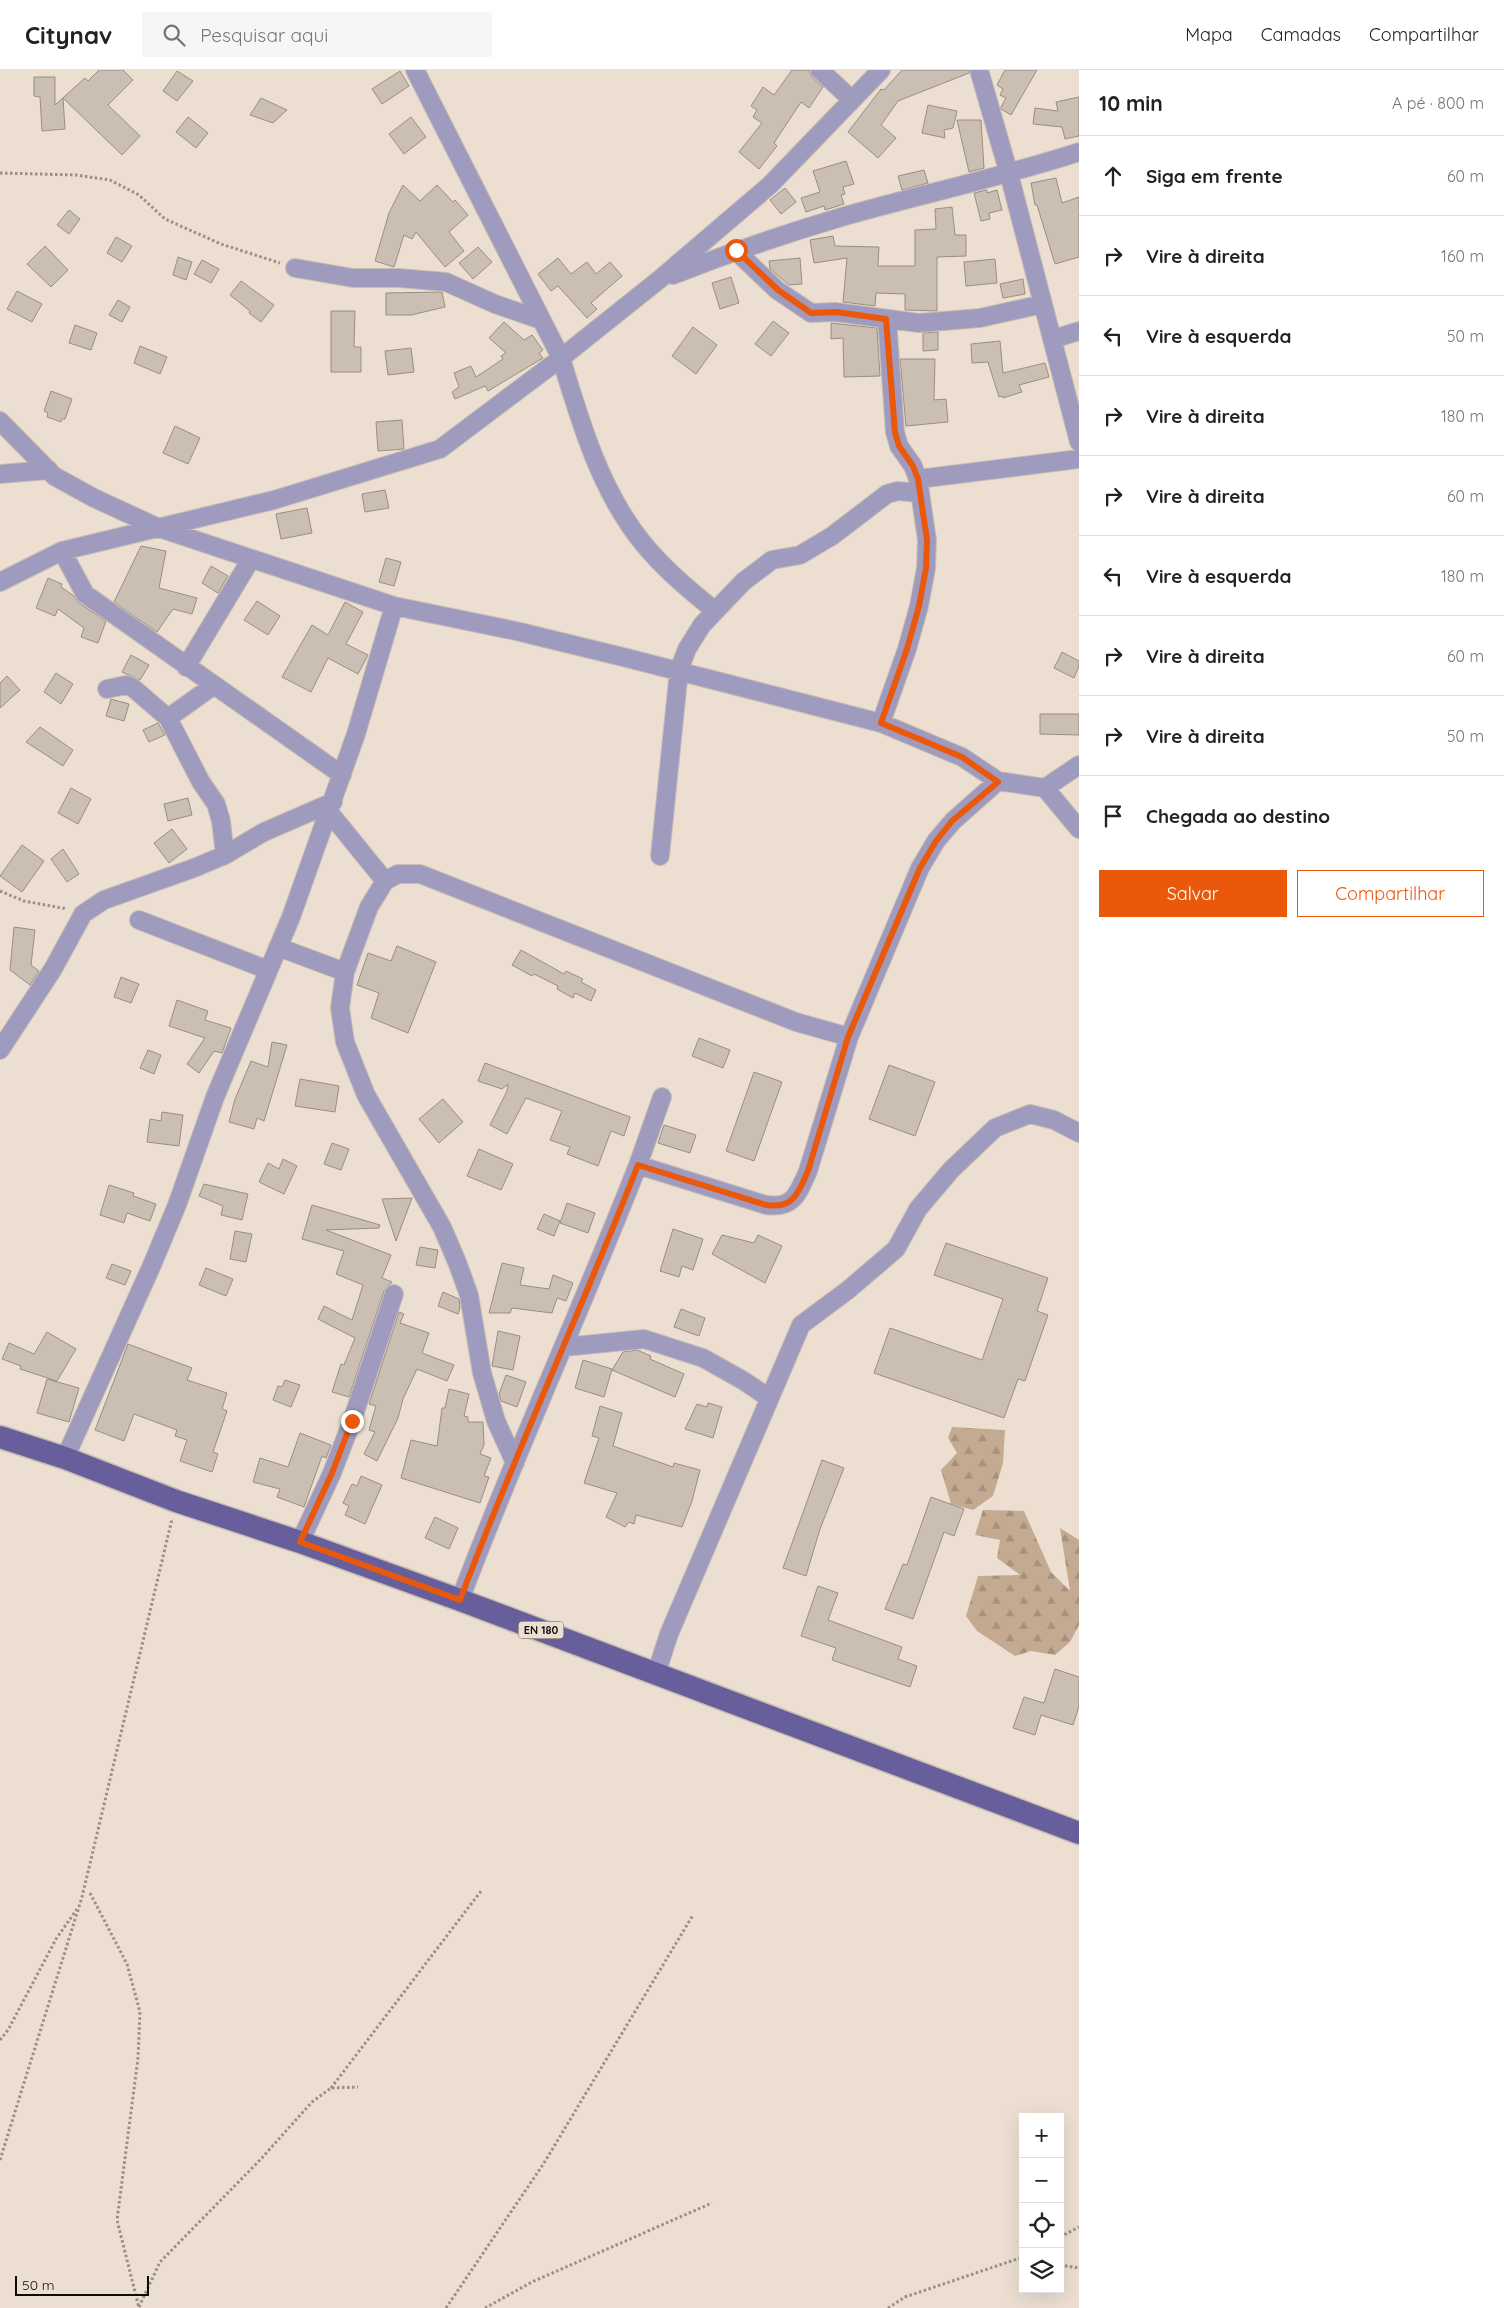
<!DOCTYPE html>
<html lang="pt">
<head>
<meta charset="utf-8">
<style>
  :root { --surface:#fff; --page:#f6f6f6; --text:#222; --muted:#767676; --line:#e0e0e0; --accent:#ea580c }
  body { margin:0; font-family:Quicksand,sans-serif; background:var(--page); color:var(--text) }
  .controls { position:absolute; right:15px; bottom:15px; display:grid; overflow:hidden; border-radius:0px; box-shadow:0 5px 20px #0002 }
  .controls button { width:45px; height:45px; display:grid; place-items:center; padding:0; border:0; border-bottom:1px solid var(--line); background:var(--surface); color:var(--text); font:25px sans-serif }
  .scale { position:absolute; left:15px; bottom:12px; width:134px; box-sizing:border-box; padding-left:5px; border:2px solid #100c08; border-top:0; font-size:14px; line-height:18px; white-space:nowrap; color:#100c08; -webkit-text-stroke:4px #ecdfd2; paint-order:stroke }
  .stop { position:absolute; width:15px; height:15px; margin:-11px; border:4px solid #ea580c; border-radius:50%; background:#fff }
  .stop.end { background:#ea580c; border-color:#fff; box-shadow:0 1px 5px #0008 }
  .list { margin:0; padding:0; list-style:none }
  h2 { display:flex; justify-content:space-between; align-items:center; height:65px; margin:0; padding:0 20px; font-size:21px }
  h2 small { font-size:16px; font-weight:400; color:var(--muted) }
  .list li { display:grid; grid-template-columns:32px 1fr auto; gap:15px; align-items:center; box-sizing:border-box; height:80px; padding:0 20px; border-top:1px solid var(--line) }
  .list b { display:block; font-size:19px; white-space:nowrap }
  .list em { font-size:16px; font-style:normal; color:var(--muted) }
  .actions { display:flex; gap:10px; padding:15px 20px }
  .actions a { flex:1; padding:11px 0; border:1px solid var(--accent); border-radius:0px; text-align:center; font-size:18px; color:var(--accent) }
  .actions .main { background:var(--accent); color:#fff }
  .icon { flex:none; width:28px; height:28px; fill:none; stroke:currentColor; stroke-width:2; stroke-linecap:round; stroke-linejoin:round }
  .map { position:relative; flex:none; width:1079px; height:2238px; overflow:hidden }
  header { display:flex; align-items:center; gap:30px; box-sizing:border-box; height:70px; padding:0 25px; background:var(--surface); border-bottom:1px solid var(--line) }
  header strong { font-size:24px }
  nav { display:flex; gap:28px; margin-inline-start:auto; font-size:18px }
  .search { width:350px; height:45px; background:var(--page); display:flex; align-items:center; gap:12px; box-sizing:border-box; padding:0 18px; border-radius:0px; color:var(--muted); font-size:19px }
  main { display:flex }
  aside { flex:1; background:var(--surface) }
  .map>svg:first-child { display:block }
  .forest { fill:url(#forest-firs) }
  .building { fill:#cbbeb2; stroke:#9a8e82 }
  .lines { fill:none; stroke-linecap:round; stroke-linejoin:round }
  .minor-casing { stroke:#c9bdb2; stroke-width:20 }
  .major-casing { stroke:#c9bdb2; stroke-width:25 }
  .path { stroke:#998f86; stroke-width:3; stroke-dasharray:2.5 2.5; stroke-linecap:butt }
  .minor { stroke:#9e9bbe; stroke-width:18 }
  .major { stroke:#675f9c; stroke-width:22 }
  .route { stroke:#ea580c; stroke-width:6 }
  .labels { text-anchor:middle; dominant-baseline:central; stroke-width:4; stroke-linejoin:round; paint-order:stroke }
  .shield { fill:#ecdfd2; stroke:#524b45; stroke-width:1 }
  .shield-label { font-size:11px; font-weight:bold; fill:#100c08 }
</style>
</head>
<body>
<header>
<strong>Citynav</strong>
<div class="search"><svg class="icon" aria-label="search" viewBox="0 0 24 24"><circle cx="10" cy="10" r="6"/><path d="M15 15l6 6"/></svg>Pesquisar aqui</div>
<nav><a>Mapa</a><a>Camadas</a><a>Compartilhar</a></nav>
</header>
<main>
<div class="map">
<svg width="1079" height="2238" viewBox="0 0 1079 2238">
  <defs>
    <pattern id="forest-firs" width="22" height="20" patternUnits="userSpaceOnUse" patternTransform="scale(1.25)"><rect width="22" height="20" fill="#c3aa91"/><path d="M5 1l3.5 6h-7zM16 11l3.5 6h-7z" fill="#a6917c"/></pattern>
  </defs>
  <rect width="100%" height="100%" fill="#ecdfd2"/>
  <path class="forest" d="M952,1357l53,3 -2,33 -10,33 -20,14 -22,-6 -10,-34 16,-17 -9,-15z
    M983,1440l41,1 27,61 19,19 -10,-63 19,12v85l-9,17 -15,13 -24,-4 -16,5 -38,-25 -11,-15 12,-40 42,-1 -23,-17 3,-18 -25,-5z"/>
  <path class="building" d="M99,0h24l10,10 -25,25 32,31 -18,19 -59,-57 2,31 -23,2 -2,-34 -6,-1v-19h21v28l30,-27 3,3z
    M792,0h17l3,7 11,10 -14,21 -8,-6 -27,41 3,3 -18,23 -20,-17 23,-29 -9,-6 4,-7 -6,-4 12,-19 11,8z
    M902,0h67v3l-71,28 -17,24 15,13 -18,20 -30,-26 33,-43 3,1z
    M1005,0h32l-26,45 -10,-6v-2l5,-9 -6,-3 3,-6 -6,-4z
    M177,1l16,10 -16,20 -14,-10z
    M400,1l9,15 -27,18 -10,-15z
    M1079,27v39l-14,3 -3,-12 -29,-3 2,-16 23,3 -2,-9z
    M261,28l26,12 -14,13 -23,-8z
    M928,35l29,6 -4,17 -9,2 1,8 -23,-5z
    M188,47l20,16 -12,15 -20,-16z
    M411,47l15,20 -22,17 -15,-20z
    M957,50h24l3,48 -15,4z
    M846,91l8,23 -11,3 2,7 -4,1 3,9 -19,6 -1,-4 -18,6 -5,-14 19,-6 -7,-21z
    M924,100l4,13 -26,7 -4,-14z
    M1056,108l6,25 17,-6v60l-24,7 -18,-59h-2l-4,-22z
    M403,115l17,16 17,-16 16,17 2,-2 13,15 -19,17 15,19 -19,16 -29,-35 -4,7 -8,-4 -10,32 -19,-6 14,-48z
    M785,118l11,14 -15,12 -11,-14z
    M987,120v3l10,-3 5,20 -13,3 1,6 -9,2 -7,-28z
    M952,137l3,28h11v21l-29,1v54l-32,-1v-16l-29,-1 -1,13 -32,-4 4,-44 -33,5 -4,-23 23,-4 2,10 44,1 -1,19h37v-36l21,-1 -1,-20z
    M69,140l11,9 -11,15 -12,-9z
    M116,167l16,9 -10,16 -15,-9z
    M45,176l23,24 -17,17 -24,-23z
    M478,177l14,15 -19,17 -14,-16z
    M178,187l14,5 -6,18 -13,-5z
    M558,188l13,16 16,-12 9,12 14,-12 12,14 -31,27 6,6 -10,9 -29,-32 -7,5 -13,-17z
    M800,188l2,26 -13,1 -19,-16 -1,-8z
    M995,189l2,24 -31,3 -2,-24z
    M202,190l17,9 -8,14 -17,-9z
    M731,207l8,26 -19,6 -8,-26z
    M1023,209l2,15 -22,4 -3,-14z
    M241,211l33,24 -13,17 -12,-9 1,-2 -20,-16z
    M17,221l25,13 -10,18 -25,-13z
    M442,222l3,15 -34,8h-25v-22z
    M118,230l12,7 -8,15 -13,-7z
    M331,241h24l-1,36h7v25h-30z
    M773,251l16,12 -18,23 -16,-12z
    M504,252l20,18 8,-5 11,15 -4,3 4,5 -55,33 -3,-5 -30,13 -3,-7 7,-5 -5,-14 17,-7 5,11 27,-18 -2,-3 5,-3 -17,-15z
    M831,253l46,5 3,48 -36,1 -1,-39 -12,1z
    M75,255l22,8 -6,17 -22,-7z
    M693,257l24,18 -21,29 -24,-18z
    M938,262v18l-15,1v-18z
    M1000,271l3,32 42,-10 4,14 -30,8 3,7 -19,6v-2l-4,1 -11,-35 -16,1 -1,-19z
    M140,276l27,11 -7,17 -26,-11z
    M411,278l3,24 -26,3 -3,-24z
    M900,289h35l-1,41 12,-1 2,23 -42,4z
    M51,321l21,8 -7,20h-3l-1,3 -14,-5 1,-4 -4,-2z
    M402,350l2,29 -26,2 -2,-29z
    M175,356l25,12 -12,26 -25,-11z
    M385,420l4,18 -24,4 -3,-18z
    M307,438l5,25 -31,6 -5,-25z
    M141,476l25,5 -7,37 38,10 -5,16 -19,-5 -16,23 -43,-30z
    M386,488l15,4 -7,24 -15,-4z
    M211,496l17,10 -10,17 -16,-10z
    M48,508l14,6 -1,3 13,9 5,7 27,18 -8,22 -17,-6 3,-9 -26,-19 -3,7 -19,-8z
    M257,531l23,15 -12,19 -24,-15z
    M345,532l18,10 -17,32 22,11 -10,19 -30,-16 -17,34 -29,-15 30,-52 16,10z
    M1062,582l17,9v5l-5,12 -20,-10z
    M131,585l18,10 -9,15 -18,-8z
    M56,603l17,11 -12,20 -17,-12z
    M7,606l13,14 -20,18v-25z
    M111,629l18,5 -5,17 -18,-5z
    M1040,644h39v21l-39,-1z
    M158,653l7,12 -16,7 -6,-12z
    M40,657l33,23 -10,16 -37,-24z
    M71,718l20,11 -13,25 -20,-11z
    M188,728l4,17 -24,6 -4,-17z
    M172,759l15,20 -18,14 -15,-20z
    M22,775l22,16 -22,31 -22,-16z
    M63,779l16,25 -12,8 -16,-23z
    M14,857l21,3 -4,35 8,6 -9,14 -20,-15z
    M397,876l39,16 -28,71 -37,-15 8,-25 -22,-8 11,-32 23,8z
    M521,880l43,24 2,-3 17,8 -2,3 15,8 -5,11 -16,-8 -2,5 -16,-9 1,-3 -24,-12 -2,2 -20,-11z
    M121,907l18,7 -8,19 -17,-6z
    M177,930l31,11 -3,9 26,8 -9,25 -8,-2 -15,22 -12,-9 18,-26 -36,-12z
    M699,968l31,12 -7,18 -31,-12z
    M272,972l15,3 -23,76 -7,-3 -3,11 -25,-7 6,-23 16,-38 17,6z
    M148,980l13,5 -7,19 -14,-6z
    M485,993l145,54 -6,19 -13,-5 -13,35 -31,-12 3,-7 -20,-7 12,-29 -36,-13 -19,36 -17,-9 17,-34 1,-7 -6,5 -24,-8z
    M889,995l46,17 -20,54 -46,-17z
    M754,1002l28,10 -28,79 -28,-10z
    M300,1009l39,7 -4,26 -40,-6z
    M443,1029l20,23 -24,21 -20,-24z
    M162,1042l21,3 -4,31 -32,-4 3,-23 11,2z
    M664,1055l32,10 -6,18 -32,-10z
    M332,1073l17,6 -8,21 -17,-6z
    M479,1079l34,15 -12,26 -34,-14z
    M283,1089l14,7 -13,28 -25,-12 9,-19 11,6z
    M204,1114l44,10 -6,26 -21,-5 2,-9 -24,-10z
    M109,1115l25,8 -1,3 23,8 -6,17 -23,-8 -3,10 -24,-8z
    M412,1128l-16,43 -14,-42z
    M567,1133l28,10 -7,20 -28,-10z
    M312,1135l68,20 -1,3 -53,2 65,25 -9,23 10,4 -8,9 -35,106 -17,-5 9,-28 3,1 11,-27 -37,-19 6,-13 28,14 11,-35 -27,-11 8,-23 -42,-12z
    M544,1144l16,7 -6,15 -17,-7z
    M673,1159l30,10 -10,31 -11,-4 -3,11 -19,-6z
    M235,1161l17,3 -6,28 -16,-3z
    M722,1165l32,8 4,-8 24,11 -17,37 -53,-29z
    M946,1173l102,35 -11,33 11,4 -23,66 -7,-2 -14,39 -130,-45 16,-45 92,32 21,-61 -69,-24z
    M420,1177l18,3 -3,18 -19,-3z
    M502,1193l22,5 -4,17 29,4 4,-14 20,8 -7,18 -9,-3 -5,15 -40,-5 -2,5h-21z
    M112,1194l19,7 -6,14 -19,-7z
    M206,1198l27,11 -7,17 -27,-11z
    M443,1222l16,7 1,9 -2,6 -20,-8z
    M681,1239l24,9 -6,18 -25,-9z
    M399,1242l5,2 -4,9 29,10 -7,20 32,12 -7,16 -30,-12 -14,30 -5,19 -21,43 -13,-7 11,-22 -6,-2 7,-24 -7,-2z
    M498,1261l22,5 -7,34 -21,-4z
    M47,1262l29,17 -19,32 -37,-12 1,-3 -19,-7 7,-16 25,11z
    M128,1274l64,24 -5,12 40,13 -5,16 5,2 -14,41 5,2 -6,18 -32,-11 7,-21 -12,-4 2,-6 -43,-16 -10,27 -29,-11z
    M637,1280l14,6 -1,3 34,15 -9,23 -63,-27 11,-18z
    M583,1290l29,9 -8,28 -29,-9z
    M506,1305l20,7 -9,25 -16,-6 -2,-7z
    M47,1309l32,9 -10,34 -32,-9z
    M285,1310l15,5 -9,22 -18,-7 5,-14 4,1z
    M449,1319l20,5 -5,22 4,1v5h15l1,23 -4,9 11,4 -7,18 5,1 -9,26 -79,-25 10,-38 26,6 5,-38h3z
    M708,1333l14,4 -9,31 -28,-9 12,-25 10,3z
    M600,1336l22,7 -9,33 60,21 1,-4 26,7 -8,31 -10,26 -46,-12 -2,9 -5,-2 -4,5 -19,-10 11,-24 -33,-10 15,-45 -7,-2z
    M300,1363l31,12 -5,13 -4,-2 -18,51 -27,-10 3,-8 -27,-7 7,-24 28,9z
    M822,1390l22,8 -24,61 -14,47 -23,-8z
    M361,1406l21,9 -17,39 -20,-9 4,-9 -6,-3 9,-19 5,2z
    M931,1427l33,12 -10,27 -10,-4 -31,87 -28,-10 18,-45 4,1z
    M435,1447l23,11 -9,21 -24,-11z
    M818,1516l20,7 -10,27 74,27 -4,12 19,7 -7,21 -78,-27 4,-12 -35,-12z
    M1055,1599l24,8v29l-6,19 -32,-10 -6,20 -22,-7 11,-31 20,6z"/>
  <g class="lines">
    <defs>
      <path id="minor" d="M415,0l146,288c19,63 39,132 81,184 21,26 46,47 72,68
        M820,0l32,30
        M979,0l30,104 70,268
        M736,181l41,39 34,23 24,-1 84,11 61,-5 63,-14
        M295,198l58,10h46l47,4 49,22 46,16
        M673,205c56,-22 114,-42 172,-59 78,-22 157,-39 234,-64
        M1053,269l26,-8
        M0,351l54,55 40,22 65,30 235,78 122,25 107,26 258,66 81,34 36,24 47,7 34,41
        M0,404l49,-4
        M918,409l161,-20
        M62,481l23,43 257,181
        M0,512l62,-31 212,-51 166,-51 121,-91 99,-79 110,-94 111,-115
        M186,597l65,-108
        M107,619l19,-4 6,2 36,31 33,64 15,22 5,17 4,34
        M168,648l45,-32
        M881,653l26,-74 12,-43 7,-38 1,-28 -9,-61 -5,-13 -14,-20 -4,-14 -8,-113
        M1045,718l34,-23
        M329,742l56,69 -16,26 -24,65 -5,36 5,34 21,53 76,132 15,35 12,33 13,78 14,48 19,42
        M660,786l19,-186 8,-21 15,-24 41,-43 29,-22 28,-5 32,-19 55,-42 11,-3 21,2
        M385,811l13,-7h22l376,148 53,15
        M139,850l129,50
        M278,877l67,25
        M0,980l53,-81 30,-55 21,-14 90,-32 31,-13 39,-23 69,-30
        M638,1095l24,-68
        M564,1277l80,-8 59,19 41,23 25,17
        M65,1388l87,-193 25,-60 38,-108 76,-180 65,-183 38,-128
        M300,1472l32,-69 20,-52 42,-127
        M460,1530c55,-147 121,-289 178,-435l128,40c28,4 32,-12 42,-34l41,-134 71,-169 16,-27 17,-20 45,-40
        M656,1604l13,-40 132,-309 47,-35 48,-41 22,-40 33,-39 44,-42 35,-14 24,6 25,13"/>
      <path id="major" d="M0,1367l65,21 111,43 124,41 160,58 619,233"/>
    </defs>
    <use href="#minor" class="minor-casing"/>
    <use href="#major" class="major-casing"/>
    <path class="path" d="M0,103l76,2 34,5 29,15 26,24 56,25 59,19
      M0,821l24,10 43,8
      M90,1823l37,71 13,48 -2,46 -21,162 22,88
      M0,1970l8,-10 48,-91 21,-30
      M331,2018l150,-197
      M0,2090l82,-263 90,-378
      M1060,2167l19,-10
      M1060,2195l19,3
      M139,2237l21,-45 100,-102 52,-58 19,-14 27,-1
      M446,2238l98,-145 149,-248
      M485,2238l47,-26 180,-79
      M888,2238l17,-11 118,-40"/>
    <use href="#minor" class="minor"/>
    <use href="#major" class="major"/>
  </g>
  <g class="lines">
    <path class="route" d="M352,1351l-20,52 -32,69 160,58c55,-147 121,-289 178,-435l128,40c28,4 32,-12 42,-34l40,-134 72,-169 16,-27 16,-20 46,-39 -36,-25 -81,-34 26,-74 12,-43 7,-38 1,-28 -9,-61 -5,-13 -14,-20 -4,-14 -9,-113 -50,-7 -25,1 -33,-23 -42,-40"/>
  </g>
  <g class="labels">
    <rect class="shield" x="518.5" y="1551.5" width="45" height="17" rx="4"/>
    <g class="shield-label">
      <text x="541" y="1560">EN 180</text>
    </g>
  </g>
</svg>
<div class="controls">
<button>+</button>
<button>−</button>
<button><svg class="icon" aria-label="locate" viewBox="0 0 24 24"><circle cx="12" cy="12" r="6"/><path d="M12 2v4M12 18v4M2 12h4M18 12h4"/></svg></button>
<button><svg class="icon" aria-label="layers" viewBox="0 0 24 24"><path d="M12 4l9 5-9 5-9-5zM3 14l9 5 9-5"/></svg></button>
</div>
<div class="scale">50 m</div>
<div class="stop" style="left:736px;top:180px"></div>
<div class="stop end" style="left:352px;top:1351px"></div>
</div>
<aside>
<h2>10 min<small>A pé · 800 m</small></h2>
<ul class="list">
<li><svg class="icon" aria-label="ahead" viewBox="0 0 24 24"><path d="M12 20V5M6 11l6-6 6 6"/></svg><div><b>Siga em frente</b></div><em>60 m</em></li>
<li><svg class="icon" aria-label="right" viewBox="0 0 24 24"><path d="M7 20v-9h11M14 6l5 5-5 5"/></svg><div><b>Vire à direita</b></div><em>160 m</em></li>
<li><svg class="icon" aria-label="left" viewBox="0 0 24 24"><path d="M17 20v-9H6M10 6l-5 5 5 5"/></svg><div><b>Vire à esquerda</b></div><em>50 m</em></li>
<li><svg class="icon" aria-label="right" viewBox="0 0 24 24"><path d="M7 20v-9h11M14 6l5 5-5 5"/></svg><div><b>Vire à direita</b></div><em>180 m</em></li>
<li><svg class="icon" aria-label="right" viewBox="0 0 24 24"><path d="M7 20v-9h11M14 6l5 5-5 5"/></svg><div><b>Vire à direita</b></div><em>60 m</em></li>
<li><svg class="icon" aria-label="left" viewBox="0 0 24 24"><path d="M17 20v-9H6M10 6l-5 5 5 5"/></svg><div><b>Vire à esquerda</b></div><em>180 m</em></li>
<li><svg class="icon" aria-label="right" viewBox="0 0 24 24"><path d="M7 20v-9h11M14 6l5 5-5 5"/></svg><div><b>Vire à direita</b></div><em>60 m</em></li>
<li><svg class="icon" aria-label="right" viewBox="0 0 24 24"><path d="M7 20v-9h11M14 6l5 5-5 5"/></svg><div><b>Vire à direita</b></div><em>50 m</em></li>
<li><svg class="icon" aria-label="arrive" viewBox="0 0 24 24"><path d="M6 21V4h12l-3 4 3 4H6"/></svg><div><b>Chegada ao destino</b></div></li>
</ul>
<div class="actions"><a class="main">Salvar</a><a>Compartilhar</a></div>
</aside>
</main>
</body>
</html>
